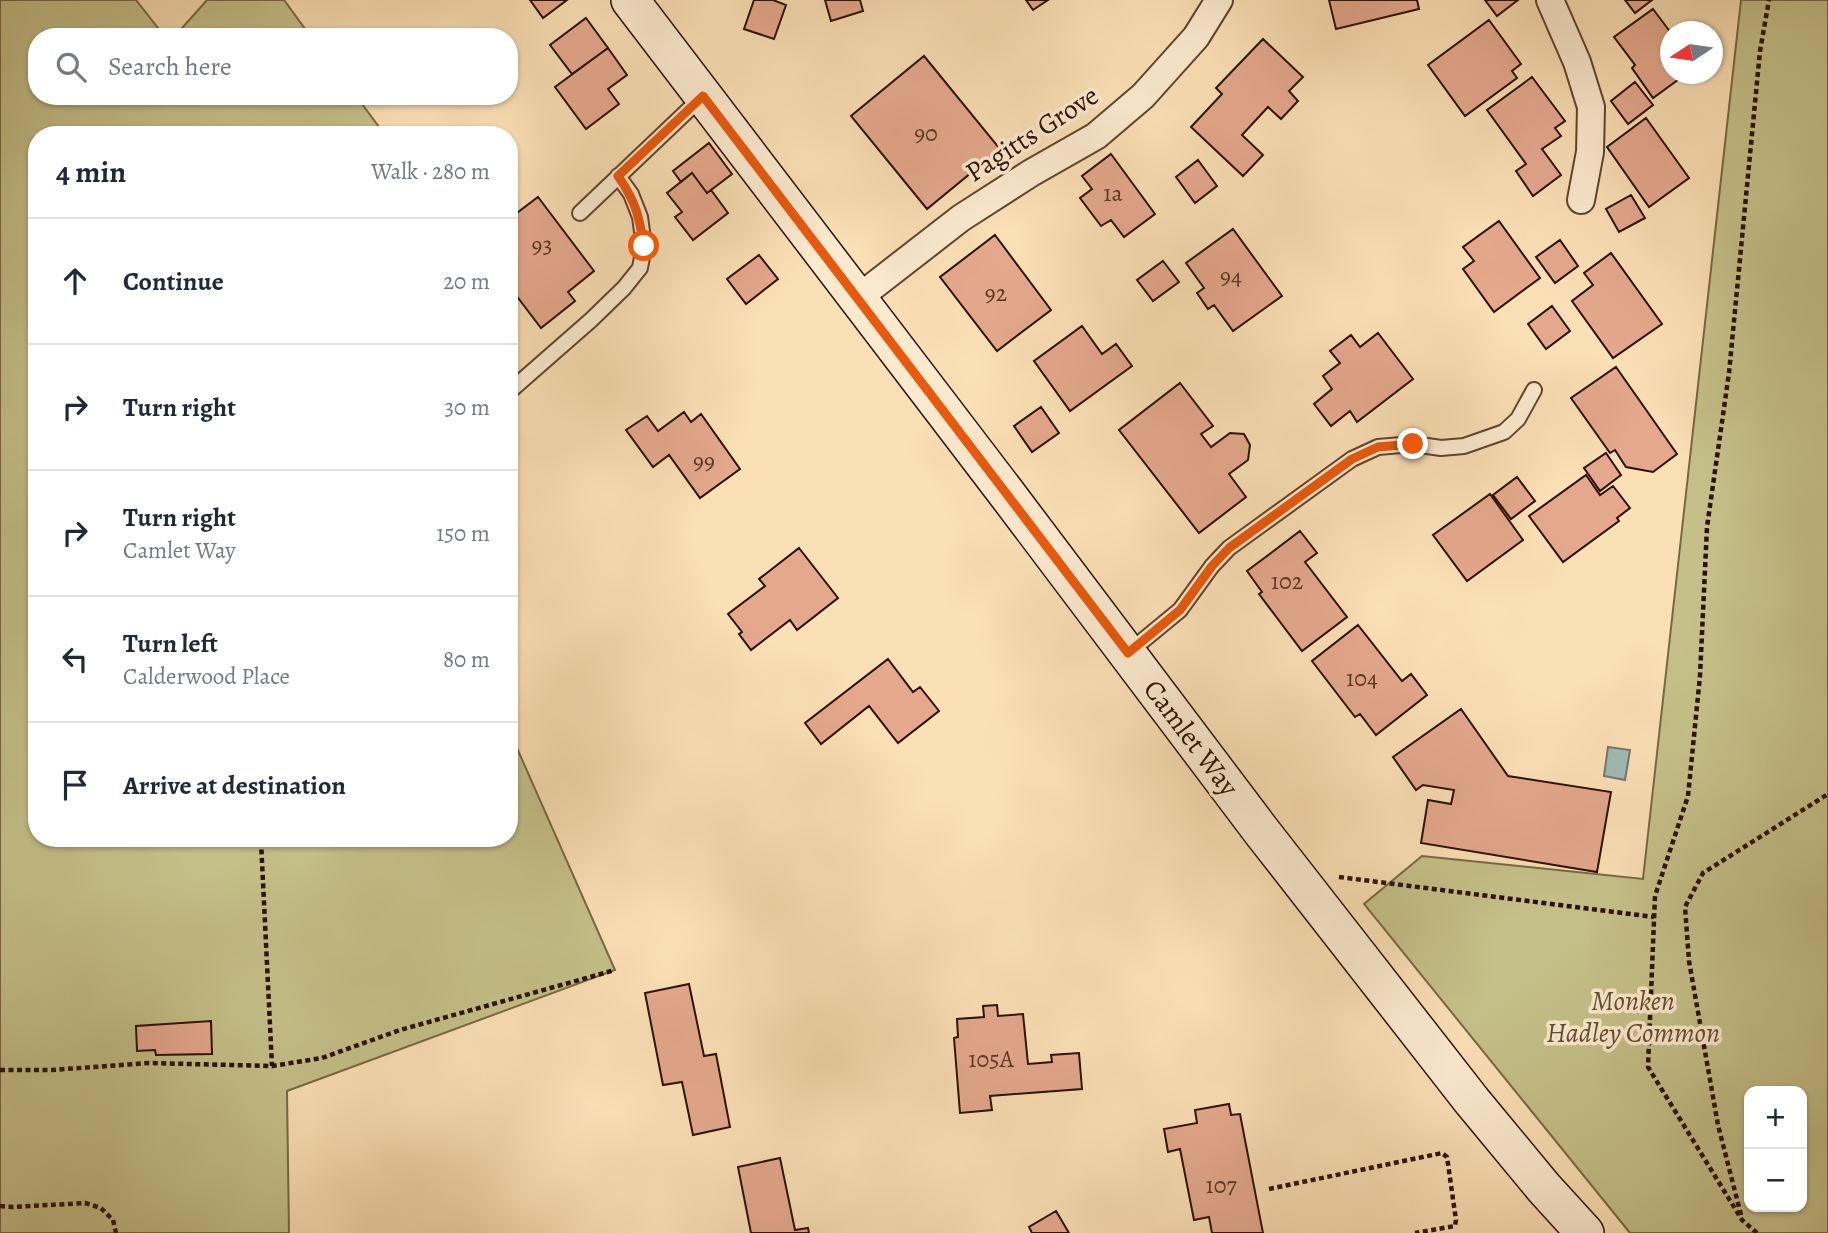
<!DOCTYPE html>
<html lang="en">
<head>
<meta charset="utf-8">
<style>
  :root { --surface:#fff; --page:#f6f6f7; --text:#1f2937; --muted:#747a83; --line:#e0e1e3 }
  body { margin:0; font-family:Alegreya,serif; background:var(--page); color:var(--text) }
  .controls { position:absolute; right:21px; bottom:21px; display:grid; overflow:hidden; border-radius:14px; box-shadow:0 2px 5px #0004 }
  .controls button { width:63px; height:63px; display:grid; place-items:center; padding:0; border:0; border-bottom:2px solid var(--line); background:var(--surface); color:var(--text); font:35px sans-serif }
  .compass { position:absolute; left:1660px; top:21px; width:63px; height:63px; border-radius:50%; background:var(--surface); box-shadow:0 2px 5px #0004; rotate:257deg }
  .stop { position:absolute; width:21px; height:21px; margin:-16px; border:5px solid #ea580c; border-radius:50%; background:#fff }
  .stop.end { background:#ea580c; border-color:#fff; box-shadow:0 2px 7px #0008 }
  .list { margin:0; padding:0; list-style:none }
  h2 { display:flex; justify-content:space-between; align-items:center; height:91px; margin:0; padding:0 28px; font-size:30px }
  h2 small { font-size:23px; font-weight:400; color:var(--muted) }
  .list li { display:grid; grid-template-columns:46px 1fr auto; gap:21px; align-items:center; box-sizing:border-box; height:126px; padding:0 28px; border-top:2px solid var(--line) }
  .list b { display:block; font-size:26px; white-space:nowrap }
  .list p { margin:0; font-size:23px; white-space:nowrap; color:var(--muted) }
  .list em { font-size:23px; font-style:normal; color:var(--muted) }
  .icon { flex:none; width:38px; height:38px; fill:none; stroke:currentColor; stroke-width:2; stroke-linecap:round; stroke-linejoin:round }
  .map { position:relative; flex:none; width:1828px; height:1233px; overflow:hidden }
  .search { position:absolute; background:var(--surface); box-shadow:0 2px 5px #0004; left:28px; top:28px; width:490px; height:77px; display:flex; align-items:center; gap:18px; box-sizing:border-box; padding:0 24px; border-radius:28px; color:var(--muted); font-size:26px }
  .panel { position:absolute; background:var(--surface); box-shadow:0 2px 5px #0004; left:28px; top:126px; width:490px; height:721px; border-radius:28px }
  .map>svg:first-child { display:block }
  .green { fill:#c5c089; stroke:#786844; stroke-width:2; fill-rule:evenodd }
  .water { fill:#a0bbb5; stroke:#71776d; stroke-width:2 }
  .building { fill:#e4a88d; stroke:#2b1000; stroke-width:2 }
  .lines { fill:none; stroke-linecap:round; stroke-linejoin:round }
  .lane-casing { stroke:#5f442d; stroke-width:18 }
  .street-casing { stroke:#5f442d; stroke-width:30 }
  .secondary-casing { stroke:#2b1000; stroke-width:40 }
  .path { stroke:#2b1000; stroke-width:4.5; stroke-dasharray:5 3.5; stroke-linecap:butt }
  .lane { stroke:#fceacf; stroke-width:14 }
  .street { stroke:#fceacf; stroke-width:26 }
  .secondary { stroke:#fceacf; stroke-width:37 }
  .route { stroke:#ea580c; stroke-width:9 }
  .labels { text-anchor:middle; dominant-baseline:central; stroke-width:7; stroke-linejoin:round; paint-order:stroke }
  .number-label { font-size:24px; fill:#593623 }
  .street-label { font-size:28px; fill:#2b1000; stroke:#fceacf }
  .park-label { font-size:28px; font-style:italic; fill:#614e30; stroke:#fceacf }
</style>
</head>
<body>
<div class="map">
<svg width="1828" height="1233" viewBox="0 0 1828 1233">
  <rect width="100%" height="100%" fill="#fbdfb5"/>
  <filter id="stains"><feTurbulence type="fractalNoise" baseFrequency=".00286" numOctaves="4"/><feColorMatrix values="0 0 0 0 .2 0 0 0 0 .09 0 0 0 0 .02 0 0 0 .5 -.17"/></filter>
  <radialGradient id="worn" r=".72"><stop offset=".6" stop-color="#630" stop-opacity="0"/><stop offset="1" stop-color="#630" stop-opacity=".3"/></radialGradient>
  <path class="green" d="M0,0h136l29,37h-128v59h319l29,39h-348v703h472v-108l106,240 -328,121 2,142h-289z
    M207,0h77l27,37h-137z
    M1741,0h87v1233h-198l-266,-329 58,-48 221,23zM1802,1091v116h-53v-116z"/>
  <path class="water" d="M1608,747l22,3 -5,30 -21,-4z"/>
  <path class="building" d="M530,0h37l-24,18z
    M754,0h19l13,5 -12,34 -30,-10z
    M825,0h35l3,11 -32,10z
    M1026,0h22l-15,10z
    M1329,0h88l2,9 -83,20z
    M1485,0h33l-21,16z
    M1625,0h27l-17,13z
    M1653,9l18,24v41h15l-33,24 -21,-30 3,-3 -21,-28z
    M586,18l22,30 -36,26 -22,-29z
    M1489,20l32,44 -9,7 5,7 -52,38 -37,-51z
    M1263,39l40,38 -14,14 9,10 -17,18 -13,-12 -26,28 21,20 -20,21 -52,-49 31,-33 -6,-6z
    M608,48l19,27 -19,14 11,15 -33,25 -31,-42z
    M924,56l76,93 -73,60 -76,-93z
    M1532,77l33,44 -10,7 6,8 -19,13 19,26 -28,21 -17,-25 10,-7 -39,-54z
    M1635,82l18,23 -25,19 -17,-23z
    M1646,118l43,60 -40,29 -42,-60z
    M709,143l23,31 -25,19 -15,-20 -11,9 -8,-11z
    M1111,154l44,60 -31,23 -13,-17 -10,6 -21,-28 12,-9 -10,-13z
    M1198,160l19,26 -22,17 -19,-26z
    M692,173l15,20 4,-3 17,23 -35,27 -18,-23 7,-5 -15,-19z
    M1631,195l14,23 -26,14 -13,-23z
    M538,197l56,74 -26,21 7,9 -34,27 -32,-42v-67z
    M1499,221l41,57 -46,34 -31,-43 11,-8 -11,-14z
    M1233,229l49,67 -49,35 -19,-26 -6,4 -11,-16 7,-5 -18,-25z
    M995,235l56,75 -54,41 -57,-74z
    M1560,240l18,26 -23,17 -19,-26z
    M1611,253l51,71 -49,34 -41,-57 21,-16 -9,-12z
    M759,255l19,24 -32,25 -19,-25z
    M1163,261l16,21 -26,19 -16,-21z
    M1552,306l18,25 -24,18 -18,-25z
    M1082,326l20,28 14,-10 16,22 -62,45 -36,-50z
    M1378,333l35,46 -56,43 -7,-11 -19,15 -17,-22 18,-15 -9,-13 17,-13 -10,-12 21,-16 9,12z
    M1616,367l61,87 -24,18 -27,-5 -11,-17 -5,3 -39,-55z
    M1180,383l33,43 -12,8 10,13 19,-14 14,1 6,11 -2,15 -19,14 17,23 -47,36 -80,-103z
    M1041,407l18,26 -27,19 -18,-26z
    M684,412l7,10 10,-8 39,55 -40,29 -31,-43 -16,12 -27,-37 21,-14 11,15z
    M1606,453l15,22 -21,16 -16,-23z
    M1586,475l14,20 13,-9 17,22 -13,10 2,3 -56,41 -34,-46z
    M1517,477l18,24 -24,18 -18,-24z
    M1490,494l33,46 -56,41 -34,-46z
    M1300,531l17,22 -12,9 42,55 -45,34 -43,-57 3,-2 -15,-21z
    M799,548l39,50 -41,32 -7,-10 -39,30 -12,-16 3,-2 -14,-18 37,-28 -6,-7z
    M1358,625l44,56 9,-7 16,21 -51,40 -16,-21 -5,3 -43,-56z
    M888,659l25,33 7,-5 19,24 -41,32 -29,-37 -48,38 -16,-21z
    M1461,709l47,67 103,16 -14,80 -176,-29 7,-43 23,4 3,-14 -31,-5 -7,5 -23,-33z
    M689,984l15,72 12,-2 14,73 -37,8 -11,-53 -19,3 -18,-92z
    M997,1005l1,11 25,-2 5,50 24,-2 -1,-7 28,-2 3,36 -92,7 2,14 -32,3 -6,-75 4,-1 -1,-18 27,-2 -1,-11z
    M211,1021l1,33 -56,1 -1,-5 -18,1 -1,-25z
    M1229,1104l2,11 9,-1 23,119h-51l-3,-16 -15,3 -14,-71 -12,3 -4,-23 33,-6 -2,-13z
    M780,1158l15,72 13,-2 1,5h-58l-13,-66z
    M1056,1211l13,22h-37l-3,-6z"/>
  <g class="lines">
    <defs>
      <path id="lane" d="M580,213l122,-116
        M510,391l81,-71 33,-32 16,-20 4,-22 -4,-29 -9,-23 -13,-18
        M1129,652l51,-42 32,-44 17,-18 123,-89 26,-12 35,-3 28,4 23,-2 40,-14 14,-13 16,-29"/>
      <path id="street" d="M1550,0l27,62 14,45 -1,45 -9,48
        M858,298l103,-80 70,-45 65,-37 47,-40 53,-59 23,-37"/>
      <path id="secondary" d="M630,0l374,490 258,342 210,269 72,87 41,45"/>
    </defs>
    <use href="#lane" class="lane-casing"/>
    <use href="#street" class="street-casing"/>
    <use href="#secondary" class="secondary-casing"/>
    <path class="path" d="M261,841l11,225
      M1339,877l315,40
      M0,1070h52l97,-7 123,3 50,-8 78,-28 215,-60
      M1269,1189l173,-36 5,4 9,63 -1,6 -40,7
      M0,1206l13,1 72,-4 16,5 12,12 3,13
      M1741,1215l-23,-90 -29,-164 -4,-54 18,-34 125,-79
      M1757,1233l-15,-13 -94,-153 7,-171 33,-100 12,-120 7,-149 22,-154 31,-322 9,-51"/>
    <use href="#lane" class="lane"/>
    <use href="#street" class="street"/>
    <use href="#secondary" class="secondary"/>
  </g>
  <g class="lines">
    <path class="route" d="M644,246c-5,-30 -8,-44 -26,-70l85,-80 425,557 52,-43 32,-44 17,-18 123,-89 26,-12 35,-3"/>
  </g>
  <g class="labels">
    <g class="number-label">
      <text x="926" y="133">90</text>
      <text x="1113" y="193">1a</text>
      <text x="542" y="245">93</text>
      <text x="1231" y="276">94</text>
      <text x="996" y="293">92</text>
      <text x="704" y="461">99</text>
      <text x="1287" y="581">102</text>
      <text x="1362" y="678">104</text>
      <text x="991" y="1059">105A</text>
      <text x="1221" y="1185">107</text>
    </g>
    <g class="street-label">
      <text transform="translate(1032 134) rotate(-33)">Pagitts Grove</text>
      <text transform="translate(1191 738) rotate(53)">Camlet Way</text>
    </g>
    <g class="park-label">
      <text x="1633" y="1001">Monken<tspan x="1633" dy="32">Hadley Common</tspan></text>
    </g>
  </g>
  <rect width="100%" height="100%" filter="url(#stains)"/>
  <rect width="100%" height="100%" fill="url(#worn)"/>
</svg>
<div class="controls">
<button>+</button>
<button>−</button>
</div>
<svg class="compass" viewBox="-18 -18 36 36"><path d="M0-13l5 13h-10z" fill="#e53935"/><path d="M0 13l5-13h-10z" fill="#747a83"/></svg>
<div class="stop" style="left:644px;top:246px"></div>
<div class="stop end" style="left:1413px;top:444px"></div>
<div class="search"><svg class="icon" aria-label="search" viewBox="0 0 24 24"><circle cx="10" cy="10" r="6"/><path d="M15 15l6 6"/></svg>Search here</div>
<section class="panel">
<h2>4 min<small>Walk · 280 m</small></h2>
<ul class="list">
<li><svg class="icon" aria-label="ahead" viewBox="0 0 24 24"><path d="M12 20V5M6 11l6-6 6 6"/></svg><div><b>Continue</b></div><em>20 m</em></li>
<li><svg class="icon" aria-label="right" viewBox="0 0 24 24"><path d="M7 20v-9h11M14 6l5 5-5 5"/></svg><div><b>Turn right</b></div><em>30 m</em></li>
<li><svg class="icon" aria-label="right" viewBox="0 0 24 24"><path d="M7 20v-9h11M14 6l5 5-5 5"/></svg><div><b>Turn right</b><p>Camlet Way</p></div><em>150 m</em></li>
<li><svg class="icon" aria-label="left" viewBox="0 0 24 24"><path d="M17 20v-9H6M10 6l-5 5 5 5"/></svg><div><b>Turn left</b><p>Calderwood Place</p></div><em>80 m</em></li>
<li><svg class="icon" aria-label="arrive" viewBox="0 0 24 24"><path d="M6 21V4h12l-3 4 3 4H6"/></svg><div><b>Arrive at destination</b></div></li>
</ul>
</section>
</div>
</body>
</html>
